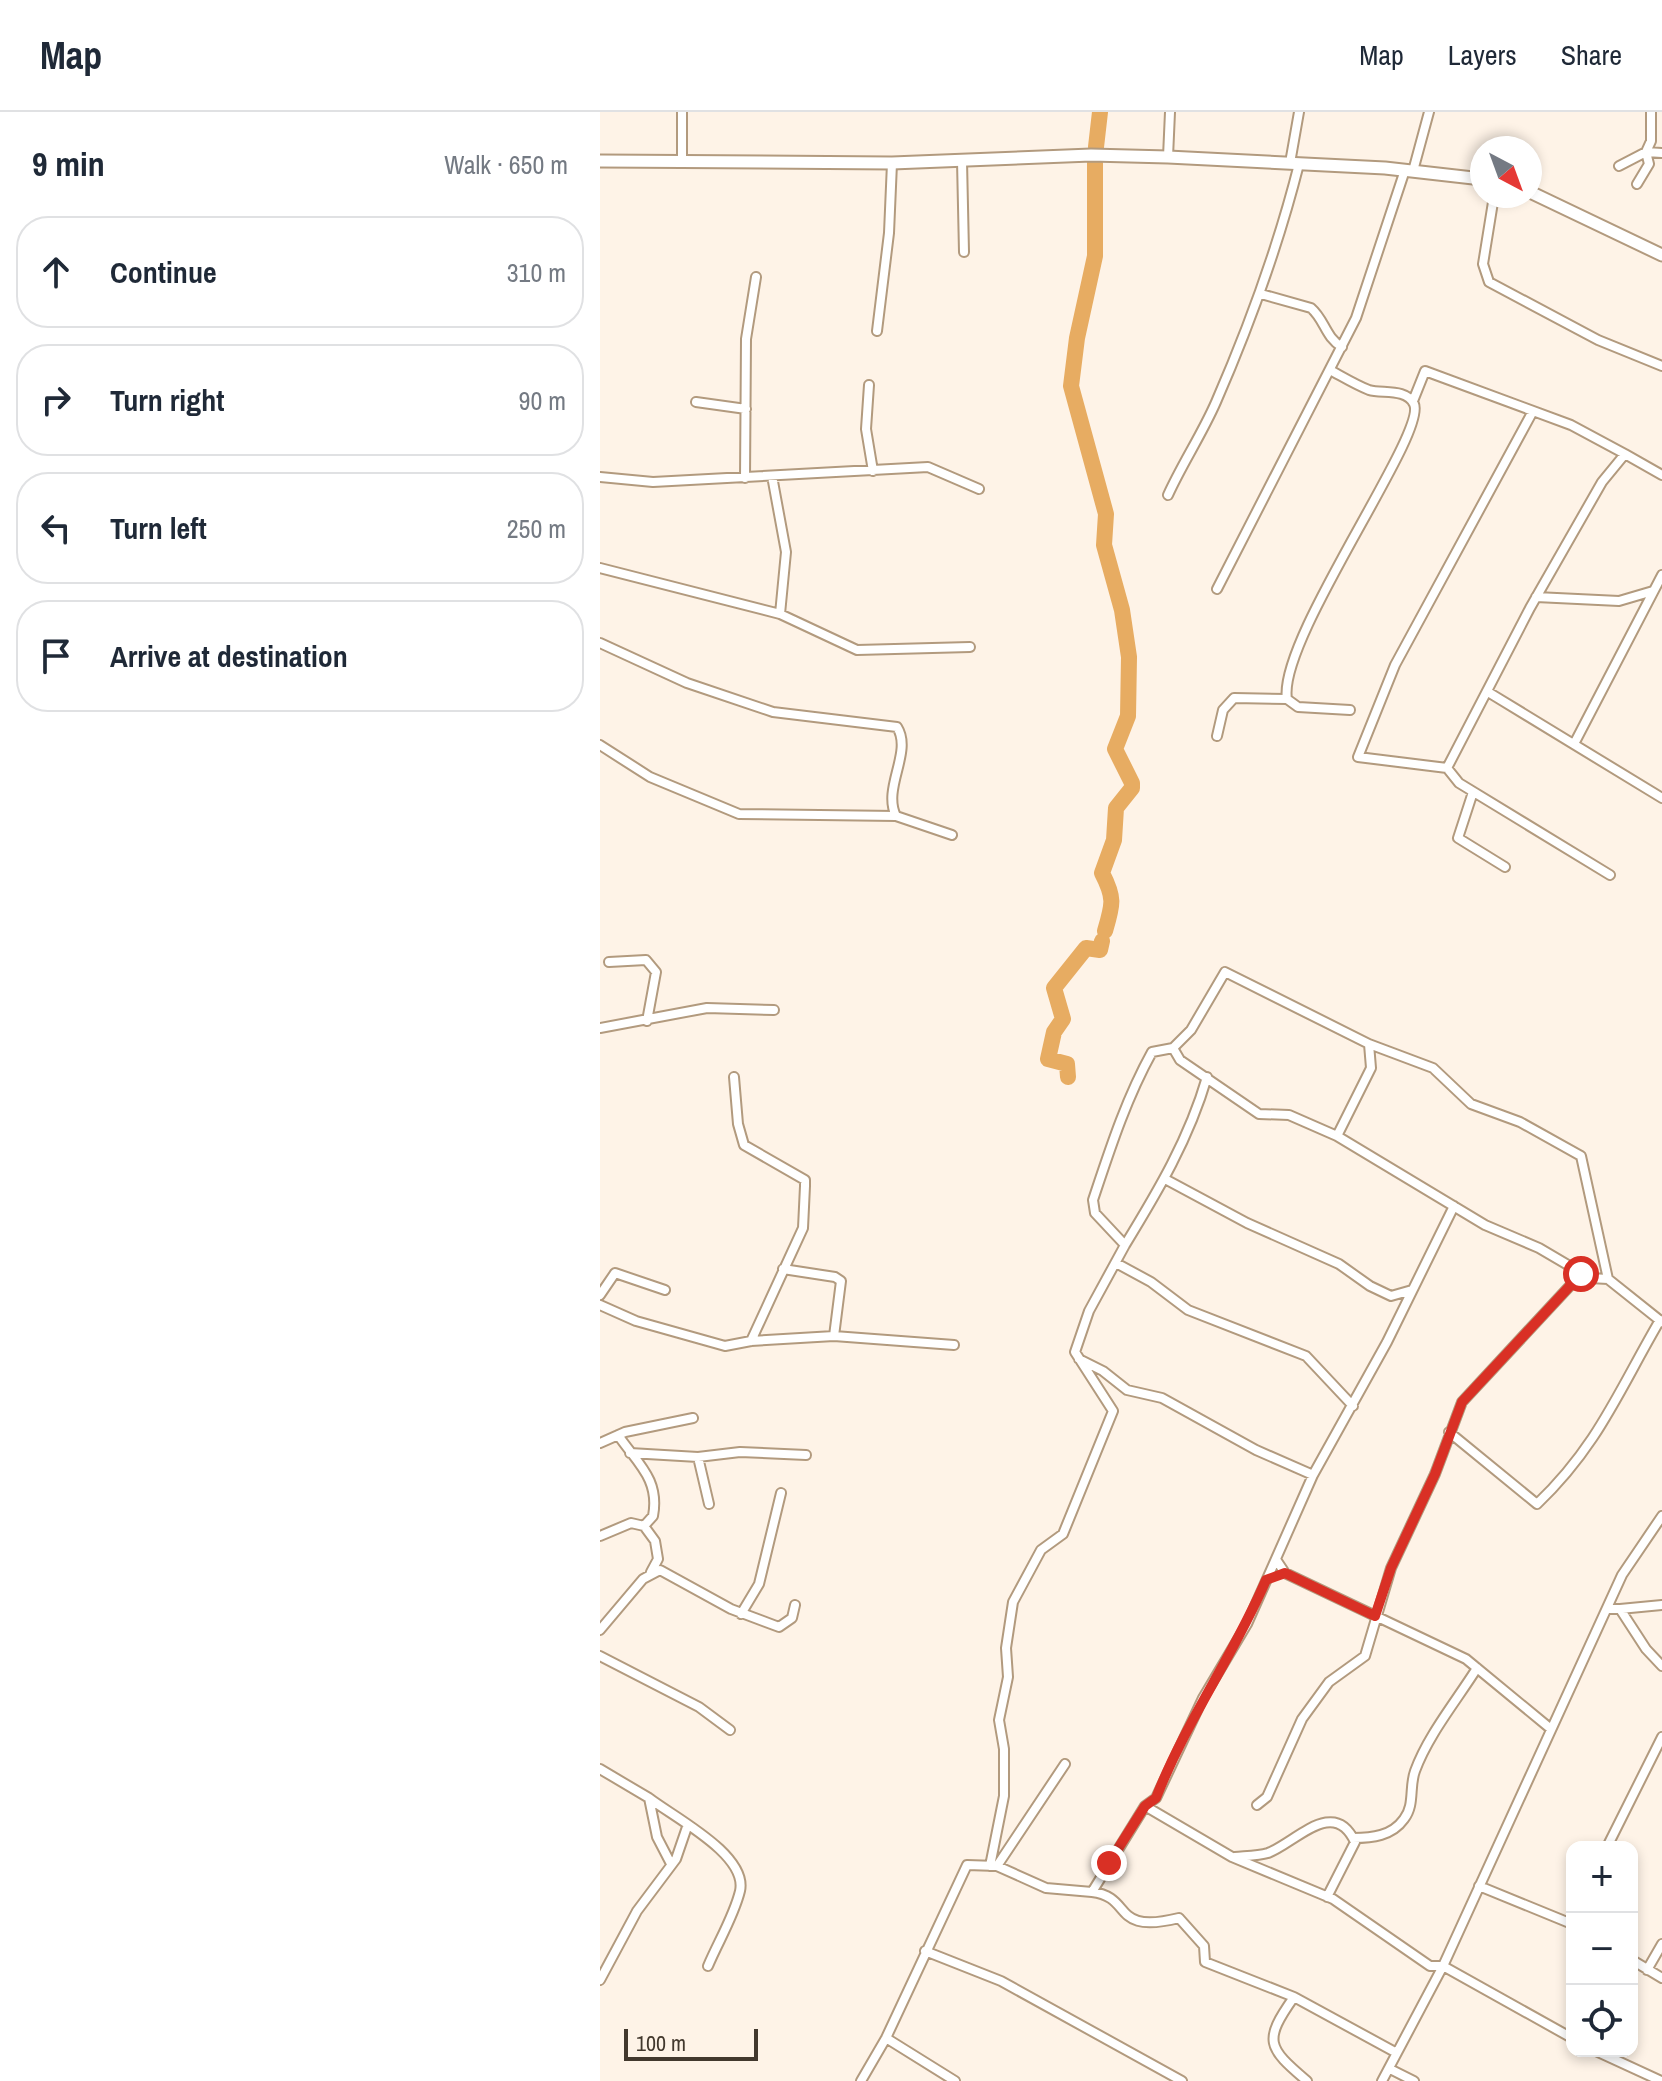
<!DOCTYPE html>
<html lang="en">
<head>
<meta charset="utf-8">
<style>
  :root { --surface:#fff; --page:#f2f2f3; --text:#1f2937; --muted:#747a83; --line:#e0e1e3 }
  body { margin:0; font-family:"Archivo Narrow",sans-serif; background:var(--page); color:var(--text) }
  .controls { position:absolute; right:24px; bottom:24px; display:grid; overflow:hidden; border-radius:16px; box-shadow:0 4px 12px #0003 }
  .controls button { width:72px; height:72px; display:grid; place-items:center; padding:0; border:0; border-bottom:2px solid var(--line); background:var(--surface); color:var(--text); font:40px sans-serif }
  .compass { position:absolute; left:870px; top:24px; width:72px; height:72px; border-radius:50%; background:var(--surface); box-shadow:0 4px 12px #0003; rotate:139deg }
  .scale { position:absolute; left:24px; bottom:20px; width:134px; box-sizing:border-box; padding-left:8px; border:4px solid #42382d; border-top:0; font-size:22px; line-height:28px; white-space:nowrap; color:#42382d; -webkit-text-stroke:6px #fef3e7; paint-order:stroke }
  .stop { position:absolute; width:24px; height:24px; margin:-18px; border:6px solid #d93025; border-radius:50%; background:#fff }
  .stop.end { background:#d93025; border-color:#fff; box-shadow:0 2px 8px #0008 }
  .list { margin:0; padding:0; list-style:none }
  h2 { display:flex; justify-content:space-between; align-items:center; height:104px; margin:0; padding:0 32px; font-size:34px }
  h2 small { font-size:26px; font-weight:400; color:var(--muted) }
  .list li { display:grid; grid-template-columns:52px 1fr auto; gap:24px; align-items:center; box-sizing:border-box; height:112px; margin:0 16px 16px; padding:0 16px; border:2px solid var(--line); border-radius:32px }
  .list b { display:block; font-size:30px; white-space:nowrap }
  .list em { font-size:26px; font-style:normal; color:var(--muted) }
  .icon { flex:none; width:44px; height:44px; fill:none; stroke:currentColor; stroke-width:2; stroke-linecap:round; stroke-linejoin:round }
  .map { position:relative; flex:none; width:1062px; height:1969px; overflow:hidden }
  header { display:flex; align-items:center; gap:48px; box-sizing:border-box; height:112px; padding:0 40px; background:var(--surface); border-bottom:2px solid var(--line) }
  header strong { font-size:38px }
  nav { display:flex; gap:44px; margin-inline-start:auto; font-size:28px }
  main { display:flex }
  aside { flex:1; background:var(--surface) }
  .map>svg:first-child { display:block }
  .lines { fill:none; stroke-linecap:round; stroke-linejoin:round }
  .river { stroke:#e7ac62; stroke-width:16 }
  .street-casing { stroke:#b29a7e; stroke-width:12 }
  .secondary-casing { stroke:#b29a7e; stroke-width:15 }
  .street { stroke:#fff; stroke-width:8 }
  .secondary { stroke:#fff; stroke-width:11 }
  .route { stroke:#d93025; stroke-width:10 }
</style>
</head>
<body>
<header>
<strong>Map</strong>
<nav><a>Map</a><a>Layers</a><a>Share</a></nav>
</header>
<main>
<aside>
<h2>9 min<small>Walk · 650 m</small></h2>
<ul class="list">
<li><svg class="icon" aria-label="ahead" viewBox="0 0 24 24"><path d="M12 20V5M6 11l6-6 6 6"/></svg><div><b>Continue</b></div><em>310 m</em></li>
<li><svg class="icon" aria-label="right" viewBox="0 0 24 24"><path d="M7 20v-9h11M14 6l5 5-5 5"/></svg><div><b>Turn right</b></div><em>90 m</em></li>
<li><svg class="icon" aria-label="left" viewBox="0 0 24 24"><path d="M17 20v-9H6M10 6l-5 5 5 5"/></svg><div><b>Turn left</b></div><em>250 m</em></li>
<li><svg class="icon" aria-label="arrive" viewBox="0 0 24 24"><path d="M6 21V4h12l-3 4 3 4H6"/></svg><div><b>Arrive at destination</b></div></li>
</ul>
</aside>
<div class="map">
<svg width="1062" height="1969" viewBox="0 0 1062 1969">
  <rect width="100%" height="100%" fill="#fef3e7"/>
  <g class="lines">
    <path class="river" d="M496,35l4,-35
      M495,51v93l-18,82 -6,48 35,128 -2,31 18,65 7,47 -1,59 -13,33 17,34v5l-16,20 -2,32 -12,33c13,25 11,31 3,58
      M468,965l-1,-13 -19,-5 6,-27 9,-13 -9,-31 32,-40 14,2 2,-9"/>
    <defs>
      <path id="street" d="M82,0v51
        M1051,0v29l-5,11 16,1
        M568,45l2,-45
        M362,49l2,91
        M690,51l9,-51
        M1019,54l27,-14 3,12 -12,20
        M813,59l16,-59
        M894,84l-11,68 6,18 109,58 64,26
        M661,182l50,14c14,12 14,29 31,39
        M277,219l12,-98 3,-70
        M730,258c13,7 26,15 39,20 13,4 37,-2 45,14 14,29 -137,236 -127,295l11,8 52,3
        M269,273l-3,44 7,42
        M813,289l12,-30 146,54 54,29
        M96,290l50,7
        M172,364l14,76 -6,62
        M0,365l53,5 275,-15 51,22
        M145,366l1,-139 10,-62
        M568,383c14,-31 34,-61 48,-93 34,-78 62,-155 83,-238
        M0,456l180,46 77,36 113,-3
        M617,477l139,-271 49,-148
        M936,485l83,4 34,-10
        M0,531l87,40 86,29 124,15c16,25 -15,61 -1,89l56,19
        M888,580l174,106
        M617,624l6,-26 11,-12 53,1
        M974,632l88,-169
        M0,633l50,32 89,37 157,2
        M847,656l-89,-11 37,-92 138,-254
        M873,680l-15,46 47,29
        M1010,763l-151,-92 -12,-15 83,-160 72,-126 23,-28 37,21
        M9,850l37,-2 10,12 -9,49
        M0,916l107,-20 67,2
        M769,932l64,24 38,36 49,18 61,34 27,123
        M134,965l4,47 6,21 61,35v6l-2,42 -52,113
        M737,1024l34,-68 -2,-24 -144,-72 -34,58 -18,18 7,12 79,54 30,1 48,21 148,89 54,23 51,30 18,1 54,43
        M565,1067l82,44 92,41 31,22 21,10 21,-6
        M525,1133c33,-54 64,-106 82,-168
        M516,1151l35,19 37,28 118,46 47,50
        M183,1157l52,8 6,4 -7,55
        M0,1183l15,-22 50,17
        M0,1193l36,16 89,25 26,-5 83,-5 120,9
        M479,1247l24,12 24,19 35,8 94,52 57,25
        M849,1320l88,72c61,-58 82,-114 123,-184
        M18,1323c19,28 42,44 35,81l-9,10
        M0,1331l25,-11 68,-14
        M30,1341l68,4 42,-5 66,3
        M98,1345l11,47
        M0,1424l31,-13 13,3 11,15 3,18 -7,13
        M677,1449l8,12 181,86 85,70
        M1009,1497h11l26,40 16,17
        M1020,1497l42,-4
        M141,1502l18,-30 22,-91
        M0,1518l43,-51 17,-9 71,39 48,18 13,-9 3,-13
        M0,1544l99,51 31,23
        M0,1657l49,29 8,39 13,25
        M49,1686c26,20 99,57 91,93 -6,25 -22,51 -32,75
        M657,1693l10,-8 35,-78 27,-37 36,-26 26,-88 44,-94 27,-72 119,-128
        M545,1694l87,51 101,42 97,67h13l129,72
        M753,1726c19,0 39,-2 51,-19 11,-14 5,-32 11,-48 13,-36 42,-71 62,-103
        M1007,1735l55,-110
        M635,1745c10,-1 23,-1 33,-4 27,-10 66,-57 87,-11l-28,55
        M390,1754l14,-70v-47l-5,-29 9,-43 -2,-29 7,-46 28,-52 22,-16 50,-123 -38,-59 14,-41 36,-66 -30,-32 -2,-13c17,-51 33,-101 59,-148l21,-4
        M397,1754l68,-102
        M879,1774l93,38
        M492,1780c42,5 18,43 87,26l25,28 1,16 89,35c-31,44 -27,50 13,84
        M325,1839l76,30 181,100
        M1032,1848l30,18
        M1047,1858l15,-26
        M0,1868l37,-69 39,-52 11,-32
        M694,1885l101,55
        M286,1926l69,43
        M996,1939l65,30
        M790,1957l24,12
        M261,1969l25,-43 81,-173 30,1 49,22 46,4 53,-86 11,-8 47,-100 44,-74 66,-149 74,-133 67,-136
        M782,1969l61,-115 179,-391 40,-59"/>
      <path id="secondary" d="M0,49l292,2 199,-8 77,2 217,11 97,11
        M930,80l132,63"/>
    </defs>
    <use href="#street" class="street-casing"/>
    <use href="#secondary" class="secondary-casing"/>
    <use href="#street" class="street"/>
    <use href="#secondary" class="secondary"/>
  </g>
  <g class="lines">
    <path class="route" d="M509,1751l36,-57 11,-8c30,-77 78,-143 110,-218l19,-7 90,43 16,-48 44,-94 27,-72 119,-128"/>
  </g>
</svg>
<div class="controls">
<button>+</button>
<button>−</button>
<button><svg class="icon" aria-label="locate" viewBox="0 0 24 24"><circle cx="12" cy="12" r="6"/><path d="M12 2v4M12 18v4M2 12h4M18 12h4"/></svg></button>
</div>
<svg class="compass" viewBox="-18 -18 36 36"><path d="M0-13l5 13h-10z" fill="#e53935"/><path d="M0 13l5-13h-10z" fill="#747a83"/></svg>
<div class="scale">100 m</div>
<div class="stop" style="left:981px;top:1162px"></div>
<div class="stop end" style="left:509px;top:1751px"></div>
</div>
</main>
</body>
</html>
